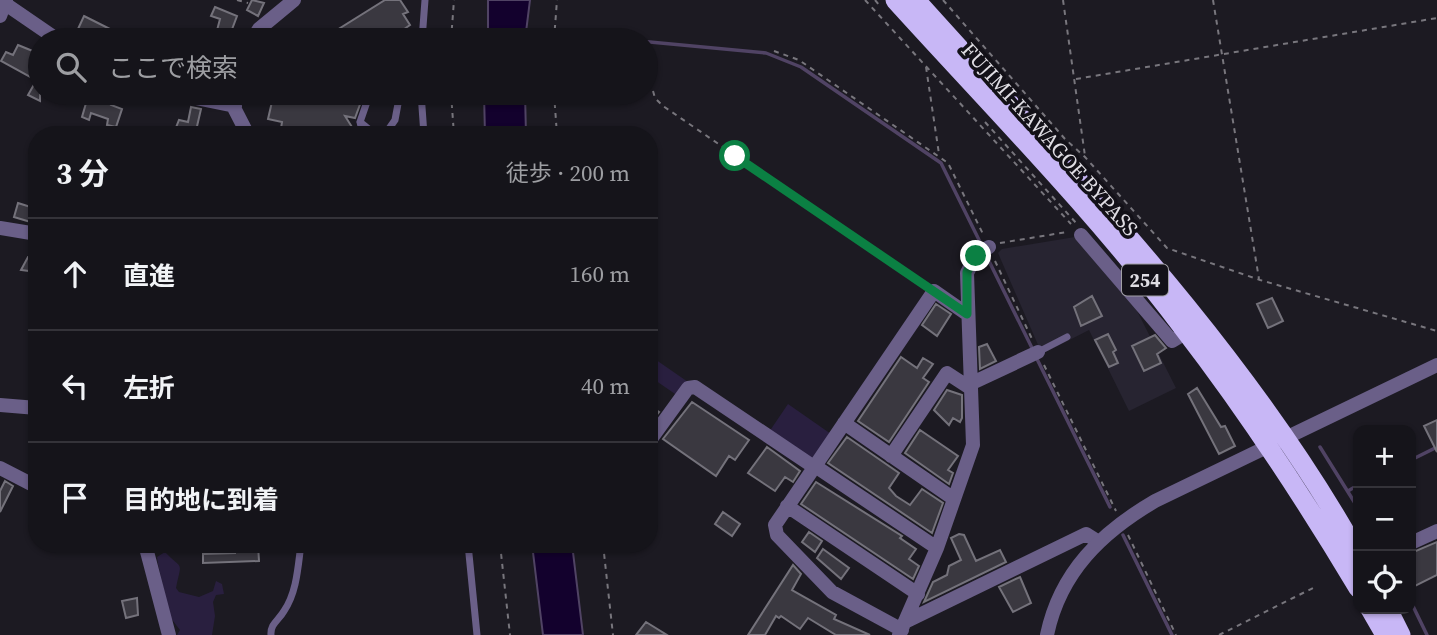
<!DOCTYPE html>
<html lang="ja">
<head>
<meta charset="utf-8">
<style>
  :root { --surface:#15141a; --page:#222127; --text:#f1f3f6; --muted:#9d9ea2; --line:#343339 }
  body { margin:0; font-family:"Source Serif 4","Noto Sans JP",serif; background:var(--page); color:var(--text) }
  .controls { position:absolute; right:21px; bottom:21px; display:grid; overflow:hidden; border-radius:14px; box-shadow:0 2px 5px #0004 }
  .controls button { width:63px; height:63px; display:grid; place-items:center; padding:0; border:0; border-bottom:2px solid var(--line); background:var(--surface); color:var(--text); font:35px sans-serif }
  .stop { position:absolute; width:21px; height:21px; margin:-16px; border:5px solid #0b8043; border-radius:50%; background:#fff }
  .stop.end { background:#0b8043; border-color:#fff; box-shadow:0 2px 7px #0008 }
  .list { margin:0; padding:0; list-style:none }
  h2 { display:flex; justify-content:space-between; align-items:center; height:91px; margin:0; padding:0 28px; font-size:30px }
  h2 small { font-size:23px; font-weight:400; color:var(--muted) }
  .list li { display:grid; grid-template-columns:46px 1fr auto; gap:21px; align-items:center; box-sizing:border-box; height:112px; padding:0 28px; border-top:2px solid var(--line) }
  .list b { display:block; font-size:26px; white-space:nowrap }
  .list em { font-size:23px; font-style:normal; color:var(--muted) }
  .icon { flex:none; width:38px; height:38px; fill:none; stroke:currentColor; stroke-width:2; stroke-linecap:round; stroke-linejoin:round }
  .map { position:relative; flex:none; width:1437px; height:635px; overflow:hidden }
  .search { position:absolute; background:var(--surface); box-shadow:0 2px 5px #0004; left:28px; top:28px; width:630px; height:77px; display:flex; align-items:center; gap:18px; box-sizing:border-box; padding:0 24px; border-radius:38px; color:var(--muted); font-size:26px }
  .panel { position:absolute; background:var(--surface); box-shadow:0 2px 5px #0004; left:28px; top:126px; width:630px; height:427px; border-radius:28px }
  .map>svg:first-child { display:block }
  .built { fill:#272431 }
  .green { fill:#291f3f }
  .water { fill:#13012d; stroke:#504364; stroke-width:2 }
  .lines { fill:none; stroke-linecap:round; stroke-linejoin:round }
  .stream { stroke:#504364; stroke-width:3.5 }
  .building { fill:#3a3840; stroke:#74727b; stroke-width:2 }
  .path { stroke:#78767d; stroke-width:2; stroke-dasharray:5 5; stroke-linecap:butt }
  .service { stroke:#6a5f88; stroke-width:7 }
  .minor { stroke:#6a5f88; stroke-width:14 }
  .tertiary { stroke:#6a5f88; stroke-width:14 }
  .trunk { stroke:#c8b7f6; stroke-width:19 }
  .route { stroke:#0b8043; stroke-width:9 }
  .labels { text-anchor:middle; dominant-baseline:central; stroke-width:7; stroke-linejoin:round; paint-order:stroke }
  .shield { fill:#131118; stroke:#a2a0a6; stroke-width:2 }
  .shield-label { font-size:19px; font-weight:bold; fill:#dfdde3 }
  .street-label { font-size:21px; fill:#dfdde3; stroke:#131118 }
</style>
</head>
<body>
<div class="map">
<svg width="1437" height="635" viewBox="0 0 1437 635">
  <rect width="100%" height="100%" fill="#1c1a22"/>
  <path class="built" d="M1075,237l53,56 48,95 -47,23 -40,-81 -47,24 -44,-101 4,-4z"/>
  <path class="green" d="M649,355l39,27 -10,14 -29,-20z
    M788,404l43,30 -19,28 -43,-30z
    M165,552c18,19 17,7 11,36l3,4 20,5 14,-6 3,-10 6,3 2,10 -8,1 -3,7 2,14 -3,19h-35l3,-5 -10,-13 -12,-53 -1,-7z"/>
  <path class="water" d="M488,0h42l-5,40h-37z
    M484,93h41l1,42h-41z
    M532,544h40l11,91h-40z"/>
  <g class="lines">
    <path class="stream" d="M618,39l148,14 35,14 140,96 41,83
      M985,253l48,97
      M1036,357l74,150
      M1320,447l38,61
      M1411,460l26,-13
      M1348,491l10,-6
      M1123,535l49,100
      M1411,602l16,33"/>
  </g>
  <path class="building" d="M252,0l12,3 -6,13 -11,-6z
    M385,0h15l8,12 -5,2 7,11 -13,9 4,6h-80z
    M215,7l22,9 -9,24 -13,-2 5,-19 -9,-3z
    M84,16l28,14 -5,10 -29,-11z
    M18,45l22,9v11l-8,13 -31,-17 5,-9 7,3z
    M40,74v27l-12,-6z
    M89,93h10l-1,3 14,6 -1,3 11,4 -6,18 -9,-2 1,-6 -17,-6 -2,7 -7,-3z
    M274,93h84l-1,5 5,1 -7,19 -10,-2 12,19h-77l2,-13 -14,-3z
    M191,107l10,2 -6,26h-22l6,-15 9,2z
    M18,203l19,6v15l-23,-7z
    M28,257l9,1v14l-16,-2z
    M1092,296l10,20 -21,10 -7,-19z
    M1272,298l11,23 -15,7 -11,-24z
    M936,304l15,10 -14,22 -15,-11z
    M1108,334l8,16 -3,2 5,11 -9,4 -14,-27z
    M1155,335l11,13 -9,6 4,9 -17,8 -12,-25z
    M987,344l9,17 -16,8 -1,-22z
    M901,357l16,11 6,-10 10,6 -10,14 6,4 -40,60 -31,-21z
    M1197,388l24,39 4,-1 10,20 -16,8 -31,-60z
    M947,390l15,5v23l-2,4 -7,-4 -4,7 -15,-15z
    M692,402l57,38 -14,20 -6,-4 -13,20 -53,-37z
    M649,405l10,7 -10,13z
    M1437,420v32l-13,-26z
    M920,430l38,26 -10,14 5,3 -4,11 -44,-31z
    M847,437l52,36 -10,15 7,8 14,9 12,-16 21,14 -11,30 -104,-70z
    M767,447l33,24 -7,11 -8,-5 -10,14 -27,-18z
    M5,481l8,5 -13,26v-21z
    M816,482l86,54 -2,2 16,11 -7,10 10,7 -6,13 -112,-75z
    M723,512l17,12 -8,12 -17,-12z
    M809,532l13,9 -7,11 -13,-10z
    M959,534l5,1 12,26 24,-11 6,12 -82,40 9,-20 14,-7 2,-9 12,-6 -10,-22z
    M1437,542v33l-26,13v-35z
    M258,545l1,16 -56,2v-9l32,-1v-5l7,-2z
    M823,549l26,19 -8,11 -24,-21z
    M793,565l8,9 -9,16 44,25 -2,4 36,16h-34l-28,-17 -8,11 -19,-13 -2,2 -3,-2 -11,19h-17z
    M1020,577l11,26 -18,9 -14,-25z
    M137,598l1,17 -12,3 -4,-17z
    M646,622l21,13h-31z"/>
  <g class="lines">
    <path class="path" d="M237,0l11,3
      M865,0l206,224
      M875,0l5,6
      M943,0l122,139 20,18 82,91 93,32 177,51
      M1063,0l22,156
      M1213,0l46,279
      M451,40l3,-40
      M554,40l3,-40
      M774,51l25,9 149,103 36,73
      M926,67l13,87
      M1076,79l361,-61
      M653,91l2,7 8,8 259,177
      M451,93l3,42
      M554,93l3,42
      M985,122l92,102
      M1000,243l67,-11
      M995,261l38,80
      M1044,365l72,146
      M1128,535l48,100
      M500,544l10,91
      M603,544l10,91
      M1219,635l96,-48"/>
    <path class="service" d="M422,40l3,-40
      M421,93l3,42
      M360,122l11,9 17,-1 7,-10 5,-27
      M363,135l-3,-13 10,-29
      M1038,352l29,-15
      M154,544l60,4 4,-4
      M468,544l9,91
      M271,635c-1,-11 8,-15 13,-24 13,-19 14,-45 17,-67"/>
    <path class="minor" d="M4,3l54,37
      M252,40l7,-11 35,-29
      M171,93l64,13
      M230,93v7l18,35
      M0,228l37,6
      M1081,235l91,106 15,-9
      M970,384l68,-32
      M0,405l37,3
      M844,423l110,76
      M651,439l37,-51 7,-1 119,80
      M891,456l56,-83 23,15
      M815,466l122,82
      M0,468l37,19
      M787,506l131,88
      M1411,543l26,-12
      M145,544l24,91
      M907,621l179,-87 11,7
      M902,630l-70,-38 -55,-57 -2,-10 159,-234 33,23
      M899,635l38,-87 36,-103 -6,-172 9,-18 13,-8"/>
    <path class="tertiary" d="M0,16l6,-16
      M1047,635c13,-63 55,-103 108,-134l282,-136"/>
    <path class="trunk" d="M895,0c97,107 201,212 288,328 64,83 121,170 175,260
      M916,0c158,176 326,347 442,554
      M1370,609l15,26
      M1388,609l13,26"/>
  </g>
  <g class="lines">
    <path class="route" d="M735,156l232,158v-42l9,-16"/>
  </g>
  <g class="labels">
    <rect class="shield" x="1122" y="264.5" width="46" height="31" rx="5"/>
    <g class="shield-label">
      <text x="1145" y="280">254</text>
    </g>
    <g class="street-label">
      <text transform="translate(1050 139) rotate(48)">FUJIMI-KAWAGOE BYPASS</text>
    </g>
  </g>
</svg>
<div class="controls">
<button>+</button>
<button>−</button>
<button><svg class="icon" aria-label="locate" viewBox="0 0 24 24"><circle cx="12" cy="12" r="6"/><path d="M12 2v4M12 18v4M2 12h4M18 12h4"/></svg></button>
</div>
<div class="stop" style="left:735px;top:156px"></div>
<div class="stop end" style="left:976px;top:256px"></div>
<div class="search"><svg class="icon" aria-label="search" viewBox="0 0 24 24"><circle cx="10" cy="10" r="6"/><path d="M15 15l6 6"/></svg>ここで検索</div>
<section class="panel">
<h2>3 分<small>徒歩 · 200 m</small></h2>
<ul class="list">
<li><svg class="icon" aria-label="ahead" viewBox="0 0 24 24"><path d="M12 20V5M6 11l6-6 6 6"/></svg><div><b>直進</b></div><em>160 m</em></li>
<li><svg class="icon" aria-label="left" viewBox="0 0 24 24"><path d="M17 20v-9H6M10 6l-5 5 5 5"/></svg><div><b>左折</b></div><em>40 m</em></li>
<li><svg class="icon" aria-label="arrive" viewBox="0 0 24 24"><path d="M6 21V4h12l-3 4 3 4H6"/></svg><div><b>目的地に到着</b></div></li>
</ul>
</section>
</div>
</body>
</html>
